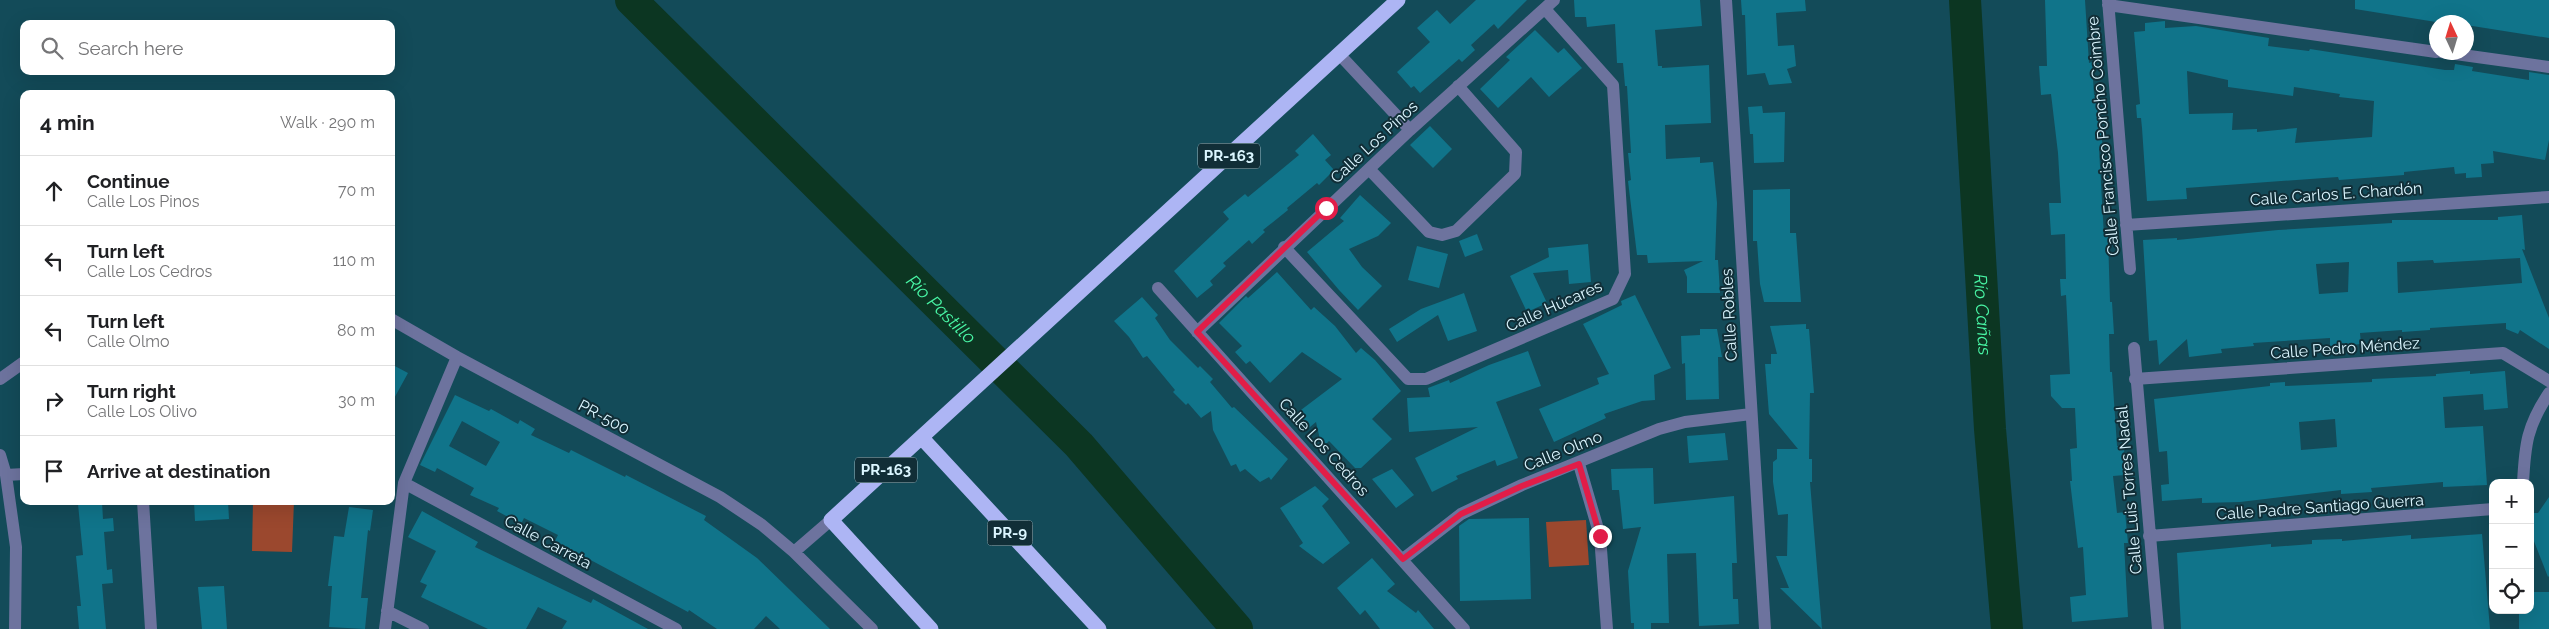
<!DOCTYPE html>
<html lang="en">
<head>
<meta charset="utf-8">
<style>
  :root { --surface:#fff; --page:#f2f2f2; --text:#202124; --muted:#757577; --line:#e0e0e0 }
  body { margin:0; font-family:Raleway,sans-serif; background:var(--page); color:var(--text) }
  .controls { position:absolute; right:15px; bottom:15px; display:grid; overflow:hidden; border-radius:10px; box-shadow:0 5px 20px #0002 }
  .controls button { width:45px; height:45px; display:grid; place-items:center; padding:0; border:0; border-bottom:1px solid var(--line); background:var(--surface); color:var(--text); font:25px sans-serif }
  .compass { position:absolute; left:2429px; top:15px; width:45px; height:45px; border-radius:50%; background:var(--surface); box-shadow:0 5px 20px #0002; rotate:356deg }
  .stop { position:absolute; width:15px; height:15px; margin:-11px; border:4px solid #e11d48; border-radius:50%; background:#fff }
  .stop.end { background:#e11d48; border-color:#fff; box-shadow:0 1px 5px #0008 }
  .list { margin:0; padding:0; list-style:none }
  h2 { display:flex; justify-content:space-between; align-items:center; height:65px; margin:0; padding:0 20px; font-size:21px }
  h2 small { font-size:16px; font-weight:400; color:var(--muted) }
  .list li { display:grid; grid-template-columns:32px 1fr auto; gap:15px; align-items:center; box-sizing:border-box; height:70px; padding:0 20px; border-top:1px solid var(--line) }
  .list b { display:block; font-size:19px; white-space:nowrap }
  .list p { margin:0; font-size:16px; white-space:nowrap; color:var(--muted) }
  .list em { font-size:16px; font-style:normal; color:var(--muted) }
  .icon { flex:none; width:28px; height:28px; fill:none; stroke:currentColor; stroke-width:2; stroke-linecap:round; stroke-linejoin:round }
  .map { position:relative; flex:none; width:2549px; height:629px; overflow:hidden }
  .search { position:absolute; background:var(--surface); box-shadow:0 5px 20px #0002; left:20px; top:20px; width:375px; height:55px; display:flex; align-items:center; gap:12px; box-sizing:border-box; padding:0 18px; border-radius:10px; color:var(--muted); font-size:19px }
  .panel { position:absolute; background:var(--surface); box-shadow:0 5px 20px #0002; left:20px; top:90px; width:375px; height:415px; border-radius:10px }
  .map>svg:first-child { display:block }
  .green { fill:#9b482e }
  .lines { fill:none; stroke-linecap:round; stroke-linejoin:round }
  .river { stroke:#0c3622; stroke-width:32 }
  .building { fill:#10748a; fill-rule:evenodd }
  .minor { stroke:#6d739e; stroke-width:12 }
  .highway { stroke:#adb5f4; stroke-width:15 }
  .route { stroke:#e11d48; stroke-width:6 }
  .labels { text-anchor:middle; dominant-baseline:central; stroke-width:4; stroke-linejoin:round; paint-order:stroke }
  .shield { fill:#112e37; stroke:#9ebac3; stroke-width:1 }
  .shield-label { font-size:15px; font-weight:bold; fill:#dbf6ff }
  .street-label { font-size:16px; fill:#dbf6ff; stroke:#112e37 }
  .water-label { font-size:18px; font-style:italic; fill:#48f4a4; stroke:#112e37 }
</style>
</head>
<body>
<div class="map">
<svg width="2549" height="629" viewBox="0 0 2549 629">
  <rect width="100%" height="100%" fill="#134b59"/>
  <path class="green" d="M253,501h41l-2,51 -40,-1z
    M1586,520l3,45 -40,2 -3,-45z"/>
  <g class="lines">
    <g class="river">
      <path id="s1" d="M631,0l448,445 158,184"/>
      <path id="s2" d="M1965,0l25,429 17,200"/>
    </g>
  </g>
  <path class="building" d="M1476,0h51l-29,29 -4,-5 -23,21 4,5 -13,12 -3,-3 -39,34 -6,-7 -3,2 -14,-16 33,-30 -13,-14 20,-18 13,14z
    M1574,0h126l2,26 -47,4 3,36h4v2l47,-3 2,58 -46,2 1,34 34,-2v6l13,-1 4,41 -2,57h3l2,33h-33v-16l-3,-7 19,-9 -55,2 -1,-8h-10l-9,-74 3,-1 -3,-27h3l-4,-67h-2l-2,-23h-6l-2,-39 -28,3 -1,-10h-11z
    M1741,0h64l1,11 -30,2 2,33 16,-1 2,21 -9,3 5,14 -23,2 -4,-12 -18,2 -2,-60h-3z
    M2045,0h40l4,63 3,-1 2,33h3l6,54h-4l5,87h4l2,66h2l2,32h-5l1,38h2l5,74h7l1,29 -12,1 4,37 8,-1 3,31h-4l4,74 -56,5 -2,-25 16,-2 -3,-48 -5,1 -8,-67h2l-2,-32 7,-1 -2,-40h-13l-11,-12 -1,-21 20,-1 -4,-79 -5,1 -1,-17h6l-1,-45 -14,1 -2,-32h12l-3,-50 -7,-59 -10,1 -2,-29h8z
    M2355,0h194v38l-83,-13v-3h-30l-81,-13z
    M2165,21v7l31,-2 73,12 -1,8 41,5 1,-2 135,21h9l1,-6 18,3 -1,4 57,9v-8l20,3v65l-4,20 -52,-9 1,12 -13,1 1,13 -16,1v-5l-11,1 -1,-7 -50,5v3l-65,5 -1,-3 -152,11 1,11 -40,2 -5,-73 -1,-10h-4l-1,-13 4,-1 -6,-72 11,-1v-8zM2187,71l41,9v7l65,9 1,-9 46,7 -1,3 35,4 -2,36 -77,6 2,-15 -40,4v-3l-25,1 1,-17 -44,1z
    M1535,30l23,23 6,-5 18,20 -33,29 -18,-20 -33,31 -18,-19 30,-29 -4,-3z
    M1762,106l1,7 22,-1 -1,50 -30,1 -1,-29h-3l-2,-27z
    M1430,126l22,23 -19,19 -23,-23z
    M1313,134l18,21 -6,5 9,10 -15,15 -2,-2 -30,25 1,2 -25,20 2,2 -13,12 -3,-4 -26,23 3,3 -16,15 3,4 -16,13 -23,-27 55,-52 -6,-7 22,-18 3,3 51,-42 -4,-4z
    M1790,189v44h6l5,69h-37l-4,-18 -3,-43h-4v-51z
    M1360,195l31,28 -13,13 -29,13 13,18 20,19 -24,24 -19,-20 -32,-38 37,-31 -4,-3z
    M2522,215l3,35 -3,-1 27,69v31l-29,-19 -2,4 -12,-5v-6l-76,5v2l-28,2v-2l-42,3 1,11 -31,3v-9l-77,5 1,3 -33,3 1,4 -33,4 -2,-18 -28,26 -2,-25 -8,1 -6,-101 34,-2v2l101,-10 114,-7v-3h106v-3zM2520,258l2,25 -124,10 -1,-31 36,-2 1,3zM2349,262l-1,30 -29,2 -3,-30z
    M1477,234l6,16 -18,7 -6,-16z
    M1588,244l3,38 -22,2 -1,-14 -35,3 14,30 -20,9 -17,-36 39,-19 -1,-9z
    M1417,246l31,8 -9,34 -31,-8z
    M1277,272l34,38 3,-3 21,19 21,27 5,-5 14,12 26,31 -29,28 20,20 -31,29h-6l-26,-27 -7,7 -6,-26 -12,10 -11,-16 49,-37 -40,-27 -32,31 -20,-22 -4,3 -11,-12 7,-6 -23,-23 27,-27 2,2z
    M1464,293l13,38 -29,10 -10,-26 -41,27 -8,-13 32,-20z
    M1635,295l36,73 -17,7 1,25 -13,1 -38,13 2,4 -52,24 -15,-33 60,-25 -2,-6 12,-4 -26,-50 39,-19 -1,-4z
    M1142,297l16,18 -3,3 15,22 28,28 2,-2 13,13 -3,3 22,26 2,-1 54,52 -17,21 -2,-3 -9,5 -15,-13 -5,3 -4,-8 -5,2 -18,-36 -2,-19 -10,7 -13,-15 -2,2 -13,-13 2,-2 -28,-34 -4,2 -14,-21 -15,-16z
    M1806,324v5h3l5,64h-4l-1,66h3v23h-2l12,147 -42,-41h9l-13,-32h11l1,-42 -10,1 -5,-33v-20l4,-3v-10h21l-29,-35 -4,-50h6v-10h6l-7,-28z
    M1700,329h17l5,28h-4l1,42 -33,1 -1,-37 -3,1 -1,-28 19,-1z
    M1528,351l13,35 -45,16 22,56 -21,8 -2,-6 -39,16 2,3 -26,13 -17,-34 63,-31 -69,5 -2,-34 23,-1 -2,-9 21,-8 1,3 39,-18z
    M391,364l17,9 -17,31z
    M2470,371v3l35,-3 3,37 -24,2 -1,-16 -40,3 2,31 38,-2 4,59 -44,2v-5l-72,6 1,4 -31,2v-4l-101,12 -38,1v-5l-40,3 -1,-16 8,-1 -2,-33 -8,1 -5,-53 116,-13v-3l15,-1v4l87,-4v-3l64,-3v-2zM2335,419l2,28 -36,3 -2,-28z
    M455,395l34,16 2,-2 27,15 2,-4 15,9 -4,6 38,18 2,-3 54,27 1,-2 80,41 -2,4 53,38 73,71h-50l-14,-13 -12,13h-37l-28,-19 -1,2 -133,-71 3,-6 -34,-17 -3,6 -24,-13 2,-3 -29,-13 4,-7 -37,-20 -2,4 -15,-7zM462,421l38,21 -14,24 -37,-20z
    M1725,433l3,27 -39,3 -2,-27z
    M1653,468l1,36 80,-8 3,67h-5l1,36h5l1,25 -40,2 -3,-73 -29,1 2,69h-18v6h-17v-6h-3l-3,-52 13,-44 -18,2 -4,-39h-7l-1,-21z
    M1392,469l22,26 -18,13 -24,-29z
    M1315,486l14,13 -7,7 28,37 -27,21 -24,-18 4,-3 -23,-35z
    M2549,497v79l-1,1 -18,-46v-18h8z
    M194,501h34l1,18 -34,2z
    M102,502l1,17 10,-1 1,13 -10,1 3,38 5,-1 1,14 -11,1 4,45h-27l-2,-23h4l-5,-50 7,-1 -5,-51z
    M349,507l24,3 -3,21 -2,-1 -7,68h7l-3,31 -36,-2 3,-41h-4l6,-50 10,1z
    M422,511l56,31 -3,5 116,56 2,-4 55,30h-86l5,-8 -29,-14 -12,22h-38l-67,-32 6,-12 -7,-3 16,-31 -28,-14z
    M1529,518l2,81 -71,2 -1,-75 10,-7z
    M2482,534l8,95h-309l-4,-76 94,-9v3l41,-3v-4l30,-1v2l69,-6v4z
    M1372,558l23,26 -8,7 29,22 2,-3 16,19h-54l-15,-19 -5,5 -23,-27z
    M224,586l3,43h-25l-4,-42z
    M2530,592h19v37h-30v-19h11z"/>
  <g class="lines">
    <path class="minor" d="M1726,0l39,629
      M2108,0l22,269
      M2108,5l328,47
      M2441,52l108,15
      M1339,54l71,76
      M1369,169l60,63 13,3 14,-4 59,-57 1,-22 -58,-66
      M2126,225l423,-28
      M1284,247l124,132h18l187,-80 12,-25 -12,-189 -68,-76
      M1158,288l306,341
      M391,319l66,38 263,140 42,28 32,27 78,77
      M1197,332l213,-202 144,-130
      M2134,348l24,281
      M0,379l24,-17
      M2135,379l368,-26 46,28
      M0,455l6,20 10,72 -1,82
      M1579,464l21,72 7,93
      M6,475l18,-1
      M404,483l272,146
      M2523,483c2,-39 4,-57 26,-90
      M143,501l8,128
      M2149,536l344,-27
      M794,552l37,-32
      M1403,559l58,-45 61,-29 137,-56 26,-7 66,-8
      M387,611l36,18
      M385,629l19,-146 53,-126"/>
    <path class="highway" d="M922,438l177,191
      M931,629l-100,-109 567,-520"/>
  </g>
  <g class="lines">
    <path class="route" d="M1326,208l-129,124 206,227 58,-45 61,-28 57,-22 21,72"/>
  </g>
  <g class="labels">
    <g class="shield">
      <rect x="1198" y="143.5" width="62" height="25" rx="4"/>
      <rect x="855" y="457.5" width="62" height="25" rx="4"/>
      <rect x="987.5" y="520.5" width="45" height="25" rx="4"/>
    </g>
    <g class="shield-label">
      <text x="1229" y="156">PR-163</text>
      <text x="886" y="470">PR-163</text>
      <text x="1010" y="533">PR-9</text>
    </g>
    <g class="street-label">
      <text transform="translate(2103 136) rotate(-95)">Calle Francisco Poncho Coimbre</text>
      <text transform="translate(1374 142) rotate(-43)">Calle Los Pinos</text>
      <text transform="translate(2336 194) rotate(-4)">Calle Carlos E. Chardón</text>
      <text transform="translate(1554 306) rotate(-24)">Calle Húcares</text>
      <text transform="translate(1729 315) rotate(-93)">Calle Robles</text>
      <text transform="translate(2345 348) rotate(-4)">Calle Pedro Méndez</text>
      <text transform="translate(604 417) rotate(28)">PR-500</text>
      <text transform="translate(1324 447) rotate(48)">Calle Los Cedros</text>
      <text transform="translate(1563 451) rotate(-22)">Calle Olmo</text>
      <text transform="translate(2129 490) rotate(-95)">Calle Luis Torres Nadal</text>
      <text transform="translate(2320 507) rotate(-4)">Calle Padre Santiago Guerra</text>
      <text transform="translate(548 542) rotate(28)">Calle Carreta</text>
    </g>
    <g class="water-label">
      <text stroke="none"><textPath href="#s1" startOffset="438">Río Pastillo</textPath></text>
      <text stroke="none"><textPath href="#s2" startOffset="315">Río Cañas</textPath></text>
    </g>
  </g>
</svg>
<div class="controls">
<button>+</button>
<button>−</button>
<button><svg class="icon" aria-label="locate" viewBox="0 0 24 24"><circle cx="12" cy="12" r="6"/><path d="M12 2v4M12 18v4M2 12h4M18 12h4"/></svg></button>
</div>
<svg class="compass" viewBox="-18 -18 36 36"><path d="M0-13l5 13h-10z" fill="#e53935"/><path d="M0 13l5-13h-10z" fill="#757577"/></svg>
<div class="stop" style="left:1326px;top:208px"></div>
<div class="stop end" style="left:1600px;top:536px"></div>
<div class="search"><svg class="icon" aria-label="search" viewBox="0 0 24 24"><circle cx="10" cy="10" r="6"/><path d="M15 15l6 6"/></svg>Search here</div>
<section class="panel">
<h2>4 min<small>Walk · 290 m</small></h2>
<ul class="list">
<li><svg class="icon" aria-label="ahead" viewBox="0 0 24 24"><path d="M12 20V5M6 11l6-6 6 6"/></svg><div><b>Continue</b><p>Calle Los Pinos</p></div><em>70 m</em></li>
<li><svg class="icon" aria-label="left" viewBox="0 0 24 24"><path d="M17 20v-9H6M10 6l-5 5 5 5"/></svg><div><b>Turn left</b><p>Calle Los Cedros</p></div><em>110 m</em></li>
<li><svg class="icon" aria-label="left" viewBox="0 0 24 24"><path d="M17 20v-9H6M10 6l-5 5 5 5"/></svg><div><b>Turn left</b><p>Calle Olmo</p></div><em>80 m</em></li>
<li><svg class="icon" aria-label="right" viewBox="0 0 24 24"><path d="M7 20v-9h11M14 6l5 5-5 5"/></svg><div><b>Turn right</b><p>Calle Los Olivo</p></div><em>30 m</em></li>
<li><svg class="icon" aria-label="arrive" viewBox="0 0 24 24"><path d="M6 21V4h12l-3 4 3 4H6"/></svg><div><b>Arrive at destination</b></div></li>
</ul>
</section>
</div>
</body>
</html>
